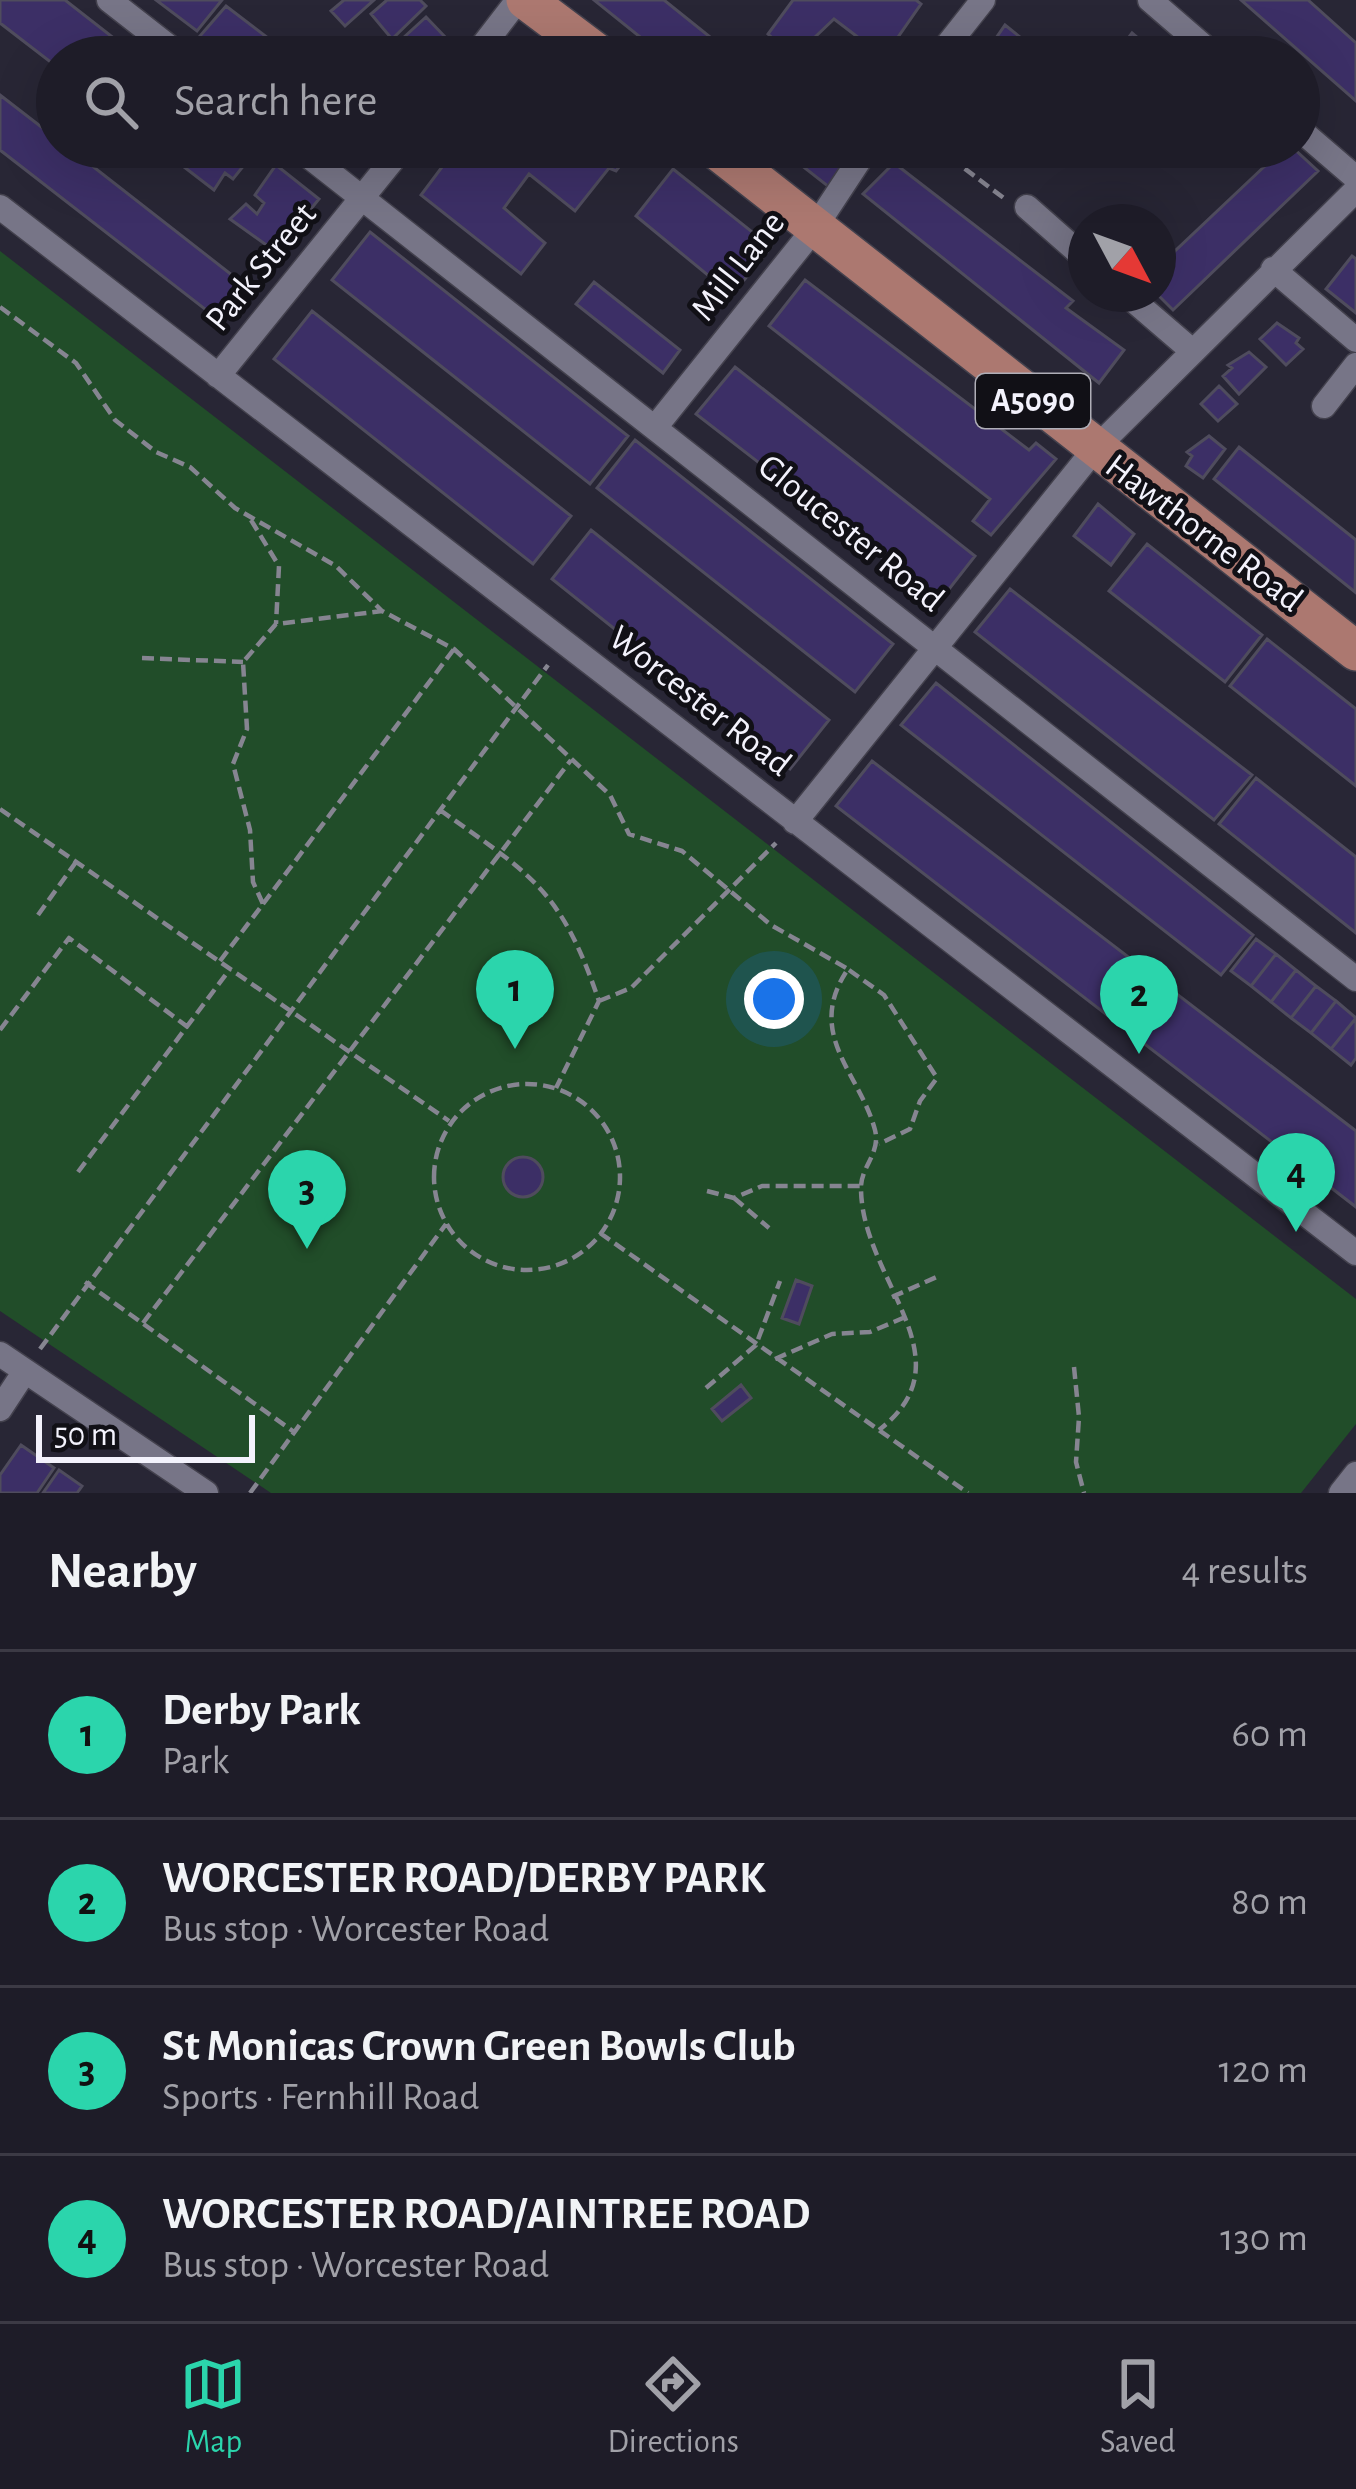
<!DOCTYPE html>
<html lang="en">
<head>
<meta charset="utf-8">
<style>
  :root { --surface:#1e1c28; --page:#262530; --text:#f1f3f6; --muted:#a1a1a8; --line:#3c3a45; --accent:#2bd5ac }
  body { margin:0; font-family:"Alegreya Sans",sans-serif; background:var(--page); color:var(--text) }
  .compass { position:absolute; left:1068px; top:204px; width:108px; height:108px; border-radius:50%; background:var(--surface); box-shadow:0 12px 48px #0002; rotate:131deg }
  .scale { position:absolute; left:36px; bottom:30px; width:219px; box-sizing:border-box; padding-left:12px; border:6px solid #f3f2fc; border-top:0; font-size:33px; line-height:42px; white-space:nowrap; color:#f3f2fc; -webkit-text-stroke:9px #111016; paint-order:stroke }
  .you { position:absolute; left:774px; top:999px; width:42px; height:42px; margin:-30px; border:9px solid #fff; border-radius:50%; background:#1a73e8; box-shadow:0 0 0 18px #1a73e833 }
  .badge { display:grid; place-items:center; width:78px; height:78px; border-radius:50%; background:var(--accent); color:#111; font-size:39px; font-weight:700 }
  .pin { position:absolute; translate:-50% -99px; filter:drop-shadow(0 3px 6px #0008) }
  .pin::after { content:''; position:absolute; top:63px; width:42px; height:36px; background:inherit; clip-path:polygon(0 0,100% 0,50% 100%) }
  .list { margin:0; padding:0; list-style:none }
  h2 { display:flex; justify-content:space-between; align-items:center; height:156px; margin:0; padding:0 48px; font-size:51px }
  h2 small { font-size:39px; font-weight:400; color:var(--muted) }
  .list li { display:grid; grid-template-columns:78px 1fr auto; gap:36px; align-items:center; box-sizing:border-box; height:168px; padding:0 48px; border-top:3px solid var(--line) }
  .list b { display:block; font-size:45px; white-space:nowrap }
  .list p { margin:0; font-size:39px; white-space:nowrap; color:var(--muted) }
  .list em { font-size:39px; font-style:normal; color:var(--muted) }
  .icon { flex:none; width:66px; height:66px; fill:none; stroke:currentColor; stroke-width:2; stroke-linecap:round; stroke-linejoin:round }
  .map { position:relative; flex:none; width:1356px; height:1493px; overflow:hidden }
  .search { position:absolute; background:var(--surface); box-shadow:0 12px 48px #0002; left:36px; right:36px; top:36px; height:132px; display:flex; align-items:center; gap:30px; box-sizing:border-box; padding:0 42px; border-radius:66px; color:var(--muted); font-size:45px }
  .sheet { height:828px; background:var(--surface) }
  nav { display:flex; justify-content:space-around; align-items:center; box-sizing:border-box; height:168px; border-top:3px solid var(--line); background:var(--surface); font-size:33px; color:var(--muted) }
  nav a { display:grid; justify-items:center; gap:6px }
  nav .on { color:var(--accent) }
  .map>svg:first-child { display:block }
  .green { fill:#214d29 }
  .building { fill:#3c2f66; stroke:#4f4c5d; stroke-width:3 }
  .lines { fill:none; stroke-linecap:round; stroke-linejoin:round }
  .minor-casing { stroke:#43414d; stroke-width:27 }
  .primary-casing { stroke:#43414d; stroke-width:42 }
  .path { stroke:#868591; stroke-width:4.5; stroke-dasharray:12 6; stroke-linecap:butt }
  .minor { stroke:#777587; stroke-width:24 }
  .primary { stroke:#ac7870; stroke-width:39 }
  .labels { text-anchor:middle; dominant-baseline:central; stroke-width:10; stroke-linejoin:round; paint-order:stroke }
  .shield { fill:#111016; stroke:#afaeb7; stroke-width:3 }
  .shield-label { font-size:33px; font-weight:bold; fill:#f3f2fc }
  .street-label { font-size:36px; fill:#f3f2fc; stroke:#111016 }
</style>
</head>
<body>
<div class="map">
<svg width="1356" height="1493" viewBox="0 0 1356 1493">
  <rect width="100%" height="100%" fill="#282635"/>
  <path class="green" d="M0,251l1356,1048v125l-55,69h-1030l-271,-182z"/>
  <path class="building" d="M0,0h65l73,57h-81v10l-57,-44z
    M156,0h66l-25,31z
    M344,0h30l-29,26 -14,-15z
    M387,0h33l6,6 -34,33 -21,-25z
    M594,0h70l71,57h-70z
    M793,0h123l5,4 -37,53 -50,-38 -40,38 -26,-23z
    M1241,0h67l48,43v58z
    M226,6l67,51h-64l-29,-21z
    M426,17l21,22 -19,18h-29l-8,-8z
    M1005,25l40,32h-62z
    M1132,33l28,24h-46z
    M0,95l57,44v8h11l178,139 -27,34 -219,-170z
    M158,147h97l2,2 -24,30 -8,-6 -11,17z
    M336,147h26l-10,12z
    M457,147h178l-19,24 -7,-3 -34,43 -46,-37 -25,34 41,35 -24,31 -100,-79z
    M778,147h69l8,7 -26,33z
    M1285,147h7l26,24 -145,139 -16,-16 1,-27z
    M894,163l179,138 -7,7 58,42 -25,33 -236,-189z
    M276,165l43,34 -43,53 -46,-33 16,-15 11,10 7,-11 -9,-8z
    M673,169l98,78 -39,48 -96,-79z
    M370,232l258,204 -38,48 -258,-204z
    M1352,256l4,3v54l-30,-24z
    M805,280l224,170 7,-7 20,16 -65,76 -18,-14 17,-22 -221,-173z
    M594,282l86,68 -17,23 -87,-69z
    M312,311l259,205 -38,48 -259,-205z
    M1277,323l22,15 -3,5 7,6 -17,16 -26,-26z
    M1249,352l17,15 -27,27 -16,-18 9,-8 -4,-3z
    M735,367l240,189 -36,46 -243,-188z
    M1219,386l18,18 -19,17 -17,-17z
    M1209,436l16,13 -22,29 -17,-12 6,-10 -5,-4z
    M635,440l258,204 -38,48 -258,-204z
    M1239,447l117,93 -1,52 -141,-113z
    M1098,504l36,30 -23,31 -37,-29z
    M591,530l238,190 -39,49 -238,-190z
    M1147,544l115,91 -37,47 -116,-91z
    M1010,589l242,186 -38,45 -239,-188z
    M1267,639l89,70v77l-126,-100z
    M936,683l317,252 -32,40 -320,-250z
    M872,761l484,370v76l-520,-401z
    M1256,778l100,79v76l-137,-109z
    M1256,939l20,15 -25,32 -20,-15z
    M1276,954l20,16 -25,32 -20,-16z
    M1296,970l20,16 -25,32 -20,-16z
    M1316,986l20,15 -25,32 -20,-15z
    M1336,1001l20,17 -25,31 -20,-16z
    M1356,1018v40l-5,7 -20,-16z
    M503 1177a20 20 0 1 1 40 0a20 20 0 1 1-40 0Z
    M796,1280l16,6 -13,38 -17,-6z
    M741,1385l10,13 -29,23 -10,-12z
    M21,1445l33,23 -17,25h-37v-18z
    M59,1470l23,16 -5,7h-34z"/>
  <g class="lines">
    <defs>
      <path id="minor" d="M109,0l73,57
        M1150,0l66,57
        M474,57l44,-57
        M938,57l45,-57
        M1299,129l57,49
        M297,147l1059,832
        M0,207l1356,1046
        M1027,207l59,52
        M1273,269l83,71
        M1126,294l64,55
        M218,376l185,-229
        M1324,406l32,-41
        M657,425l157,-196 54,-82
        M795,822l299,-372 262,-260
        M0,1354l206,139
        M0,1409l25,-38
        M1341,1493l15,-19"/>
      <path id="primary" d="M526,0l76,57
        M713,147l643,504"/>
    </defs>
    <use href="#minor" class="minor-casing"/>
    <use href="#primary" class="primary-casing"/>
    <path class="path" d="M936,147l69,52
      M0,307l76,56 39,57 41,32 34,15 45,41 101,58 46,45
      M251,520l28,46 -3,58
      M142,658l101,4
      M0,809l449,312
      M440,810c93,66 121,80 159,191l-43,87
      M263,904l191,-255
      M38,915l38,-53
      M220,961l43,-57 -10,-22 -3,-52 -17,-66 14,-35 -4,-67 33,-38 106,-13 72,38 156,146 19,39 53,17 89,74 77,44c-44,65 12,104 27,161 6,24 -15,37 -14,59 1,92 110,170 18,241
      M849,970l35,25 53,83 -17,23 -10,28 -31,15
      M599,1001l32,-13 145,-145
      M0,1030l69,-92 120,90
      M434 1177a93 93 0 1 1 186 0a93 93 0 1 1-186 0Z
      M78,1172l152,-203
      M707,1191l27,7 28,-12h98
      M734,1198l35,30
      M600,1233l368,260
      M85,1282l209,150
      M892,1297l49,-22
      M143,1323l428,-563
      M40,1349l508,-684
      M775,1359l57,-25 38,-2 33,-14
      M1074,1367l5,50 -3,45 8,31
      M706,1388l50,-43 24,-64
      M250,1493l196,-269"/>
    <use href="#minor" class="minor"/>
    <use href="#primary" class="primary"/>
  </g>
  <g class="labels">
    <rect class="shield" x="976" y="374" width="114" height="54" rx="9"/>
    <g class="shield-label">
      <text x="1033" y="401">A5090</text>
    </g>
    <g class="street-label">
      <text transform="translate(738 266) rotate(-52)">Mill Lane</text>
      <text transform="translate(261 267) rotate(-51)">Park Street</text>
      <text transform="translate(851 533) rotate(39)">Gloucester Road</text>
      <text transform="translate(1204 533) rotate(37)">Hawthorne Road</text>
      <text transform="translate(700 701) rotate(38)">Worcester Road</text>
    </g>
  </g>
</svg>
<svg class="compass" viewBox="-18 -18 36 36"><path d="M0-13l5 13h-10z" fill="#e53935"/><path d="M0 13l5-13h-10z" fill="#a1a1a8"/></svg>
<div class="scale">50 m</div>
<div class="you"></div>
<div class="pin badge" style="left:515px;top:1049px">1</div>
<div class="pin badge" style="left:1139px;top:1054px">2</div>
<div class="pin badge" style="left:307px;top:1249px">3</div>
<div class="pin badge" style="left:1296px;top:1232px">4</div>
<div class="search"><svg class="icon" aria-label="search" viewBox="0 0 24 24"><circle cx="10" cy="10" r="6"/><path d="M15 15l6 6"/></svg>Search here</div>
</div>
<section class="sheet">
<h2>Nearby<small>4 results</small></h2>
<ul class="list">
<li><span class="badge">1</span><div><b>Derby Park</b><p>Park</p></div><em>60 m</em></li>
<li><span class="badge">2</span><div><b>WORCESTER ROAD/DERBY PARK</b><p>Bus stop · Worcester Road</p></div><em>80 m</em></li>
<li><span class="badge">3</span><div><b>St Monicas Crown Green Bowls Club</b><p>Sports · Fernhill Road</p></div><em>120 m</em></li>
<li><span class="badge">4</span><div><b>WORCESTER ROAD/AINTREE ROAD</b><p>Bus stop · Worcester Road</p></div><em>130 m</em></li>
</ul>
</section>
<nav>
<a class="on"><svg class="icon" aria-label="map" viewBox="0 0 24 24"><path d="M3 6l6-2 6 2 6-2v14l-6 2-6-2-6 2zM9 4v14M15 6v14"/></svg>Map</a>
<a><svg class="icon" aria-label="directions" viewBox="0 0 24 24"><path d="M12 3l9 9-9 9-9-9zM9 14v-3h6M13 9l2 2-2 2"/></svg>Directions</a>
<a><svg class="icon" aria-label="saved" viewBox="0 0 24 24"><path d="M7 4h10v16l-5-4-5 4z"/></svg>Saved</a>
</nav>
</body>
</html>
